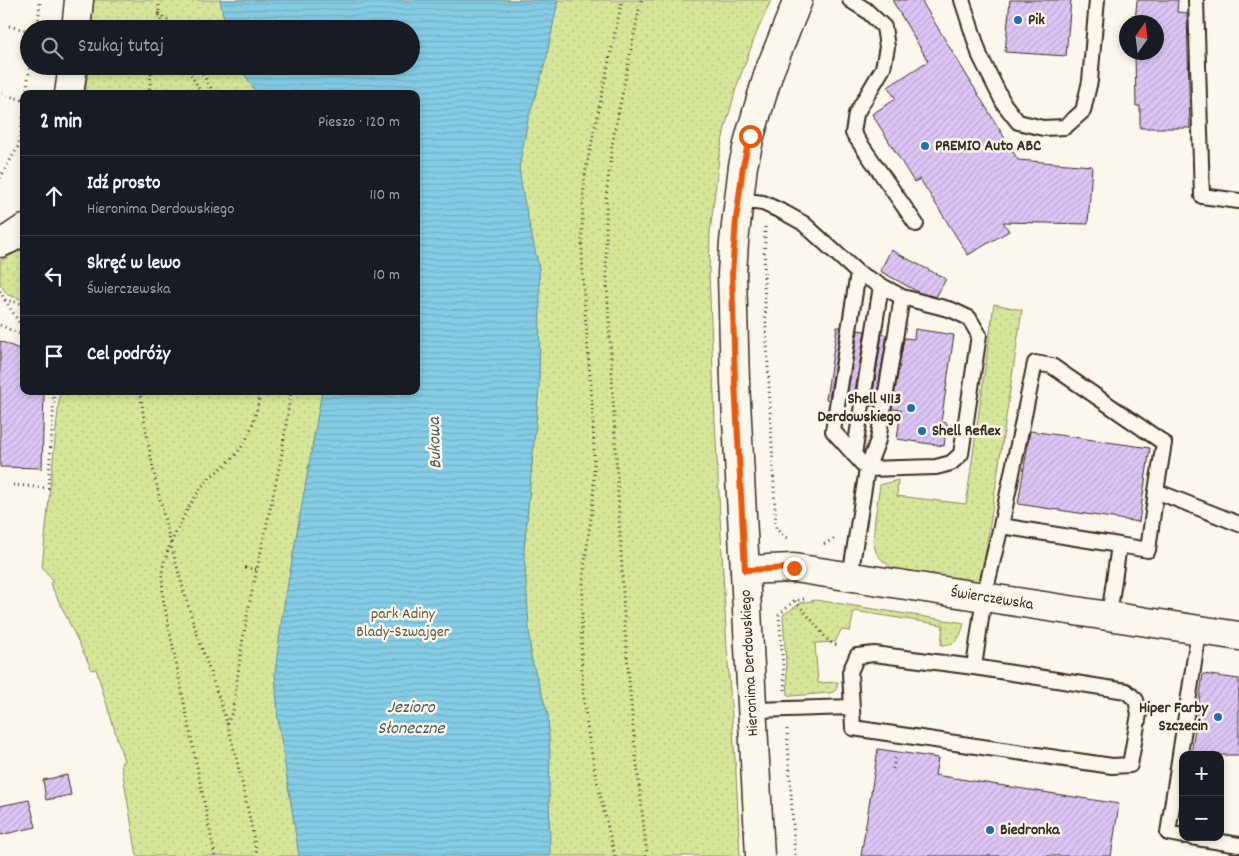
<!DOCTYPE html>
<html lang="pl">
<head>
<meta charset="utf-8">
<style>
  :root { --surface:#171b24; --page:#20242c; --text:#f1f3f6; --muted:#9ea1a6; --line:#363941 }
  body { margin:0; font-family:Dekko,sans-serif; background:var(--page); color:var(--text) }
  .controls { position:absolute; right:15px; bottom:15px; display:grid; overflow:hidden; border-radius:10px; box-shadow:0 2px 8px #0003 }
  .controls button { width:45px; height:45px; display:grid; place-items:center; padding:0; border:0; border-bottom:1px solid var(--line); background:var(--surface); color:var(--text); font:25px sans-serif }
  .compass { position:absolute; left:1119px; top:15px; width:45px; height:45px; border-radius:50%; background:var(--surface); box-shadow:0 2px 8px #0003; rotate:14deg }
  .stop { position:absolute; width:15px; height:15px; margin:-11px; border:4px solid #ea580c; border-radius:50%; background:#fff }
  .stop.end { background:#ea580c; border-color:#fff; box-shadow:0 1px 5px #0008 }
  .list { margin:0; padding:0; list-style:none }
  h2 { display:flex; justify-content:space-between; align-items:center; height:65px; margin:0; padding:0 20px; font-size:21px }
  h2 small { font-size:16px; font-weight:400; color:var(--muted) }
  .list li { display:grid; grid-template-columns:32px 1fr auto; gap:15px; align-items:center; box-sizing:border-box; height:80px; padding:0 20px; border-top:1px solid var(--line) }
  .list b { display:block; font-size:19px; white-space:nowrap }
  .list p { margin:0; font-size:16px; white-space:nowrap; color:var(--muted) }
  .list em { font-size:16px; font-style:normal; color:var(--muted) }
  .icon { flex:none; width:28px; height:28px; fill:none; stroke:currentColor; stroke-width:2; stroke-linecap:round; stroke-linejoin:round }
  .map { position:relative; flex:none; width:1239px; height:856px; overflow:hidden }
  .search { position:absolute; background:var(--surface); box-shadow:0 2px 8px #0003; left:20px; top:20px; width:400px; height:55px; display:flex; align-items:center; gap:12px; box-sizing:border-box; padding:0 18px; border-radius:28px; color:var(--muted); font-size:19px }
  .panel { position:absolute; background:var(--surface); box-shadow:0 2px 8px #0003; left:20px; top:90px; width:400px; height:305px; border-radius:10px }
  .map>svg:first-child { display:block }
  .green { fill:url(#green-dots); stroke:#88885c }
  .water { fill:url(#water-rules); stroke:#678c95 }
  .building { fill:url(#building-hatch); stroke:#3b2a1e }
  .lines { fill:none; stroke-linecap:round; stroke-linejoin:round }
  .lane-casing { stroke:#3b2a1e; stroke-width:18 }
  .street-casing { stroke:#3b2a1e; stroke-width:31 }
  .secondary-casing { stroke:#3b2a1e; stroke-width:31 }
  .path { stroke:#3b2a1e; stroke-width:3; stroke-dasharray:1 4; stroke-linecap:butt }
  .lane { stroke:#fbf7ec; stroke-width:14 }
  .street { stroke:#fbf7ec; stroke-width:28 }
  .secondary { stroke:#fbf7ec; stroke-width:28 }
  .route { stroke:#ea580c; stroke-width:6 }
  .poi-dot { fill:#1f6fb2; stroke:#fbf7ec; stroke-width:2 }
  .labels { text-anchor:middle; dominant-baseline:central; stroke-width:5; stroke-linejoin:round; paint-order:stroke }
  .poi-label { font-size:16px; font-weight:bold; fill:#3b2a1e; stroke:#fbf7ec; text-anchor:start }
  .street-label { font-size:16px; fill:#3b2a1e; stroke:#fbf7ec }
  .park-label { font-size:16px; fill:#62593d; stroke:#fbf7ec }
  .water-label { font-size:18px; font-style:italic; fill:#515b5a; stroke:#fbf7ec }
</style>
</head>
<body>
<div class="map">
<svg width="1239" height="856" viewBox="0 0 1239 856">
  <defs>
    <pattern id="green-dots" width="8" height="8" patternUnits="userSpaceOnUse" patternTransform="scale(1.25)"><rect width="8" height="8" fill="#d6e699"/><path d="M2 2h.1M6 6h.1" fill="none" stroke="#b9c583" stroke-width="1.8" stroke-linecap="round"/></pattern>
    <pattern id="water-rules" width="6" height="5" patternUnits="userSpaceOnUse" patternTransform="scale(1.25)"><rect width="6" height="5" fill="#84cde5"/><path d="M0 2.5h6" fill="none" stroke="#73b0c4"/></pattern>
    <pattern id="building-hatch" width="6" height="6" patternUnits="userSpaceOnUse" patternTransform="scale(1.25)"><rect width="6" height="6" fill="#dcc5f5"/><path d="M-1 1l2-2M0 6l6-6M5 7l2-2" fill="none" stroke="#bea9d2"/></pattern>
  </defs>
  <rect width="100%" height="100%" fill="#fbf7ec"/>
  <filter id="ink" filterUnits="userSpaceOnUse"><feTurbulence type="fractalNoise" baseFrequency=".02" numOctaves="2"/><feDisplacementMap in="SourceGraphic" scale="10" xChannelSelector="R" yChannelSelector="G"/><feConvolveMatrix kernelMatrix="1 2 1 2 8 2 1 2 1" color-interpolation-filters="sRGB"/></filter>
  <g filter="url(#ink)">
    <path class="green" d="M94,0h677l-15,34 -19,51 -12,43 -6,29 -9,76 -1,40 6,148 12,228 9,124 4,83h-603l-16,-93 3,-2 -28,-92 -4,1 -42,-87 3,-3 -11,-13 18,-176h356v-297h-331l3,-28h323v-37h-320z
      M21,250l3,3v39l-1,5 1,3 -16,-5 -8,-11v-23z
      M994,304l28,6 -41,274 -85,-13 -14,-11 -6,-8 -3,-11 2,-22 5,-34 18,-5 -1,16 69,8z
      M816,600l148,23c-4,15 -7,22 -23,22l2,-20 -89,-14 -4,20 -9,-1 -6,12 -20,1 3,40 20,-1c-1,7 -2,10 -9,11l-38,3 -3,-1 -5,-80 18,-12z"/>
    <path class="water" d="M220,0h338l-12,60 -18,60 -9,48 5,32 15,68 1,28 -1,93 -15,162 7,106 17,58 2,41 -1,32 1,68h-251l-21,-136 -3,-47 7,-56 40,-226h94v-297h-159l-18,-28h172v-37h-185z"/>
    <path class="building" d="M892,0h29l97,160 74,6 -4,58 -85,-2 6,9 -41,24 -48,-76 -6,3 -42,-68 24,-15 -8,-12 40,-26z
      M1010,0h61l-5,56 -61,-4z
      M1137,0h41l-1,12 10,1 3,115h-50v-22h-4l-1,-54h21v-30h-21z
      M891,250l55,29 -10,18 -16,-4 -40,-22z
      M837,327h4l-12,73 -3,-1z
      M915,329l39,6 -13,87 6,1 -3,23 -47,-7 4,-29 -9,-1 12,-71 10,1z
      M858,330l7,1 -12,72 -7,-1z
      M882,334l5,1 -12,71h-4z
      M0,341l24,10v40h20l-2,77 -42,-1z
      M1030,431l120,17 -11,74 -121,-18z
      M1203,674l36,5v76h-48z
      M878,749l60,9 -3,17 184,29 -8,52h-250z
      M67,775l4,20 -25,5 -3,-20z
      M29,800l7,27 -36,8v-29z"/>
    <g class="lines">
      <defs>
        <path id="lane" d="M850,0l16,10 18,17 3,20 -4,21 -27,46 -3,19 63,91
          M962,0l18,56 24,48 14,18 25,6 22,-1 18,-16 7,-30 7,-81
          M1196,0l6,196 37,5
          M738,200l25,3 22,10 18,10 55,50 -25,158 34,38 -17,108
          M858,273l44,24 50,13 17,8 10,17 -18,119 -10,9 -15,4 -69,2 11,-29 24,-143
          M854,455l27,-169
          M1001,526l118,19
          M1109,616l10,-71 29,5 8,-59 83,33
          M874,654l100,13 152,24 10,9 3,14 -9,51 -18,1 -259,-38 -3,-56 7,-16z
          M974,667l10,-70 17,-71 34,-163 17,3 112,77 -8,48
          M752,710l100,-3
          M1183,836l-15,-3 31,-203
          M1191,837l48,8"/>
        <path id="street" d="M76,29l3,-29
          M69,94l4,-28
          M0,243l9,-4 15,-10
          M745,570l49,-2 445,68"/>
        <path id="secondary" d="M760,856l-25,-474 -3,-108 2,-32 9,-76 7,-30 19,-64 29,-72"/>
      </defs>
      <use href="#lane" class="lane-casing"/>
      <use href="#street" class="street-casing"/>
      <use href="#secondary" class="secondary-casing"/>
      <path class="path" d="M159,0v14l5,15
        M641,0l-29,145 -6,54v62l19,370 8,97 14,128
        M9,26l20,5
        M38,29l2,-29
        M157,29l2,-15 10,7 5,8
        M186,66l16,28
        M197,66l18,28
        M2,94l22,6
        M26,94l4,-28
        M149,94l3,-28
        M0,178l19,-33 5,-35
        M765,227l-1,57 12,244 7,8 6,3
        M0,291l5,9 19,4
        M5,300l19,30
        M0,325l24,11
        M140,391c10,73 27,144 48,214 12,41 28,81 40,122 12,43 21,86 29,129
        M13,485l35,3 6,-87 -2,-10
        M824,544l12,-6
        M245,568l11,1
        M795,601l16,18 18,23 10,4
        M785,690l-6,-75 15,-14 10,-2
        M227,724l6,-14 9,-66 6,-34 33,-151 10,-68
        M787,729l8,127
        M893,769l3,-15
        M215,856l-52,-258c0,-8 -1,-16 -1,-24 1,-21 28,-73 42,-90 9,-11 22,-18 31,-29 16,-17 22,-42 25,-64
        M615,856c-12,-49 -25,-98 -30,-148 -5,-40 -4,-81 -2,-121 1,-36 11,-72 11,-109 2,-103 -21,-207 -8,-309l36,-169"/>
      <use href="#lane" class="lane"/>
      <use href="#street" class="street"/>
      <use href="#secondary" class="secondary"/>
    </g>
  </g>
  <g class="lines" filter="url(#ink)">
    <path class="route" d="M750,136l-7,30 -7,54 -4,54 3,108 10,188 49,-2"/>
  </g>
  <g class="poi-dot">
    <circle cx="1018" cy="20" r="5"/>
    <circle cx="925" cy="146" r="5"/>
    <circle cx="911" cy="408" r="5"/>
    <circle cx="922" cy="431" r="5"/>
    <circle cx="1218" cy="717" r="5"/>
    <circle cx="990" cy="830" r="5"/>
  </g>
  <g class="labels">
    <g class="poi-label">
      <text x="1028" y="20">Pik</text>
      <text x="935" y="146">PREMIO Auto ABC</text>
      <text x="901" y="399" text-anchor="end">Shell 4113<tspan x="901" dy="18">Derdowskiego</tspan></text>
      <text x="932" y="431">Shell Reflex</text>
      <text x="1208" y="708" text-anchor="end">Hiper Farby<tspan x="1208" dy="18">Szczecin</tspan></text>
      <text x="1000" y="830">Biedronka</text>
    </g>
    <g class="street-label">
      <text transform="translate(992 599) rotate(9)">Świerczewska</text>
      <text transform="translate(750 663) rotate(-93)">Hieronima Derdowskiego</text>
    </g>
    <g class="park-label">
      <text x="403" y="614">park Adiny<tspan x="403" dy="18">Blady-Szwajger</tspan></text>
    </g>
    <g class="water-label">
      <text transform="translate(436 443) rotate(-92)">Bukowa</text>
      <text x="411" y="708">Jezioro<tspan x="411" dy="21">Słoneczne</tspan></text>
    </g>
  </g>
</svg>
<div class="controls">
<button>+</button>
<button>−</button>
</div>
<svg class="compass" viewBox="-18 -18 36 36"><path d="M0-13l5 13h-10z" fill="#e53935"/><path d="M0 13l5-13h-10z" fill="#9ea1a6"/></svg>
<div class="stop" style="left:750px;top:136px"></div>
<div class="stop end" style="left:794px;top:568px"></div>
<div class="search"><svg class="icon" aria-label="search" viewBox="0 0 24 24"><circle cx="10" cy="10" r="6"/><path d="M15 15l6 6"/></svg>Szukaj tutaj</div>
<section class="panel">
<h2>2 min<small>Pieszo · 120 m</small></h2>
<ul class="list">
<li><svg class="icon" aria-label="ahead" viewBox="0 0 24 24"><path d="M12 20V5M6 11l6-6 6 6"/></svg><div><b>Idź prosto</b><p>Hieronima Derdowskiego</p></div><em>110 m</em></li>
<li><svg class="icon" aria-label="left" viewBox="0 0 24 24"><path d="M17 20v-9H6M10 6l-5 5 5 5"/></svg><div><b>Skręć w lewo</b><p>Świerczewska</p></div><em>10 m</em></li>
<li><svg class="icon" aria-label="arrive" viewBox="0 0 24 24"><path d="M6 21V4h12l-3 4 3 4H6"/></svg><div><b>Cel podróży</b></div></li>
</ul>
</section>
</div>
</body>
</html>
